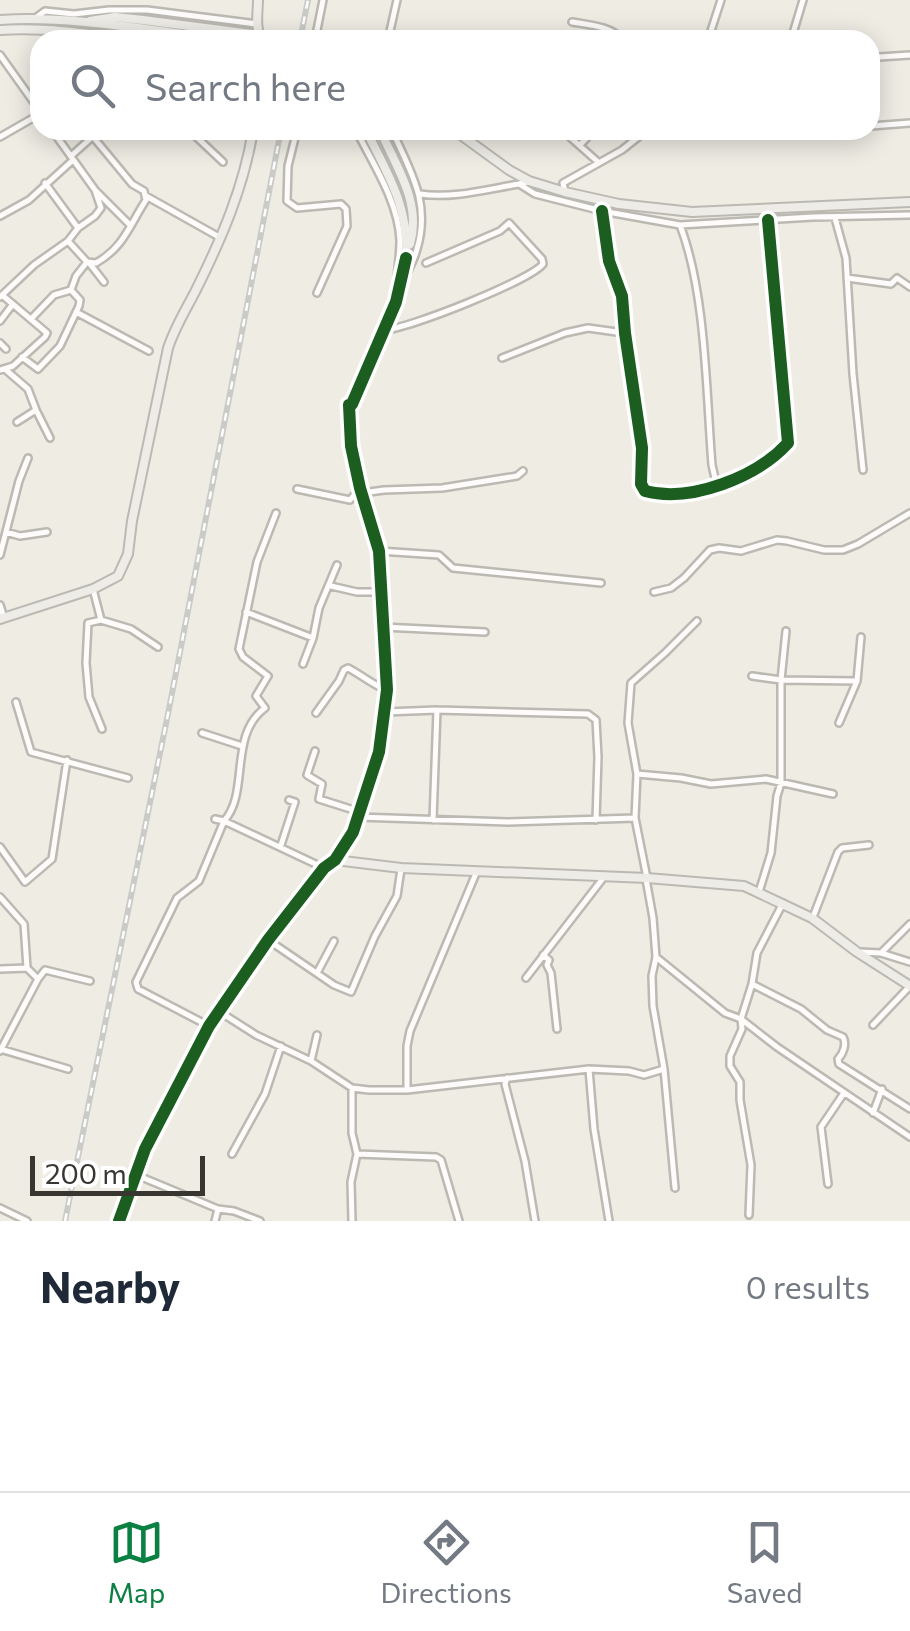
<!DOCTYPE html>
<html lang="en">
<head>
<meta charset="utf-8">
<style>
  :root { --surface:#fff; --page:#f6f6f7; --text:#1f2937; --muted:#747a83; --line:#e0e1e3; --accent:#0b8043 }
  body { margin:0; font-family:Commissioner,sans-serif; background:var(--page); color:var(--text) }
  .scale { position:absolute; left:30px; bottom:25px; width:175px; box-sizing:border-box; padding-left:10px; border:5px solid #383630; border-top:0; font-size:28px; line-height:35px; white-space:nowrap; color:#383630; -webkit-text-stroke:8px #fff; paint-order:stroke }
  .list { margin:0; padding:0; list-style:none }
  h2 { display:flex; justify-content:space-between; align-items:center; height:130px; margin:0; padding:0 40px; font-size:42px }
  h2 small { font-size:32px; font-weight:400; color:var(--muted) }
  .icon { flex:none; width:55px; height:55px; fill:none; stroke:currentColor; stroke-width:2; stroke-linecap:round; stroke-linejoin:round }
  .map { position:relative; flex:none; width:910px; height:1221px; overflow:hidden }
  .search { position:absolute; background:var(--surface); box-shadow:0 5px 25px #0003; left:30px; right:30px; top:30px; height:110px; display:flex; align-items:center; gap:25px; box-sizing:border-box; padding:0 35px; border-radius:30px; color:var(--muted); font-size:38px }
  .sheet { height:270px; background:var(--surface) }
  nav { display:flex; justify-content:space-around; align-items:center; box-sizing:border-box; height:140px; border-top:2px solid var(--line); background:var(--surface); font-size:28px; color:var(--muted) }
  nav a { display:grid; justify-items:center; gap:5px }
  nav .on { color:var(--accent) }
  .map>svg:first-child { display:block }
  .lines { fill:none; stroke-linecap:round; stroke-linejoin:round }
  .street-casing { stroke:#bbb9b2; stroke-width:10 }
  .secondary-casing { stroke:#bbb9b2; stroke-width:12 }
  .street { stroke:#fdfcfb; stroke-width:5 }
  .secondary { stroke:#edece7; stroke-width:8 }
  .rail-casing { stroke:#cacac7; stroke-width:6 }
  .rail { stroke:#fff; stroke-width:2.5; stroke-dasharray:8; stroke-linecap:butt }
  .cycleway-casing { stroke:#fff; stroke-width:19 }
  .cycleway { stroke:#1b5e20; stroke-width:12 }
</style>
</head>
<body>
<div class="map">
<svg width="910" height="1221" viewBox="0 0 910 1221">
  <rect width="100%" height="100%" fill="#efece4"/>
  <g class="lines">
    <defs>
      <path id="street" d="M34,19l11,-8 29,3 35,-4h38l110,14
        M572,22c17,3 39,4 51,18
        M315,40l8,-40
        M388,40l9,-40
        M708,40l13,-40
        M791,40l12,-40
        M0,55l40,56
        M879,57l31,-2
        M871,126l39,-3
        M52,130l43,60 34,34
        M189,130l34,32
        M297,130l-9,36 -1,35 10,7 44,-4 5,5 1,17 -30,67
        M356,130c17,34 42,71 44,110 0,13 -2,26 -3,39
        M392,130c18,41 39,72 25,119 -3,13 -11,23 -15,36
        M562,130l36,32
        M0,137l40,-23
        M580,145l14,-15
        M527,182l-8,2 16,10 67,17 78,14 133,-8 97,-2
        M45,183l33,45
        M565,192l-2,-9 59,-33 25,-20
        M420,194c32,5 68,-5 99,-10
        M146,196l73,41
        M602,211l7,50 13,35 3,37 17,115 -1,36 4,7c46,12 112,-14 143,-48l-20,-223
        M0,216l29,-16 44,-40 -2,-4 29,-26
        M835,218l11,40 7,116 10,96
        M680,225c26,68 26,166 32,240l5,22
        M68,241l19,21 9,1c28,-16 33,-37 50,-63l-2,-9 -12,-7 -38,-46
        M90,264l14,18
        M847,278l44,6 6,-6 13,9
        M0,297l34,-32 34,-24 10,-13 17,-12 6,-8 -6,-18
        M76,312l73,39
        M32,318l22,-23 17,-5
        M0,321l13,-17
        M384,330c24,-1 145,-49 159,-66l-1,-5 -33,-36 -9,8 -74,32
        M0,343l6,6
        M22,357l16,12 22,-23 19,-40 1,-6 -9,-10 5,-14 11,-14
        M502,358l63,-25 23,-5 36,5
        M0,370l13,-4 32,-29 2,-4 -45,-38
        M6,370l22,19 8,21 -19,12
        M36,410l14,28
        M297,489l53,11 10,-12
        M362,493l22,-3 58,-2 75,-12 6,-5
        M6,532l14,4 27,-4
        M379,551l60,4 14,13 148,15
        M0,555l19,-74 9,-23
        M331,586l26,6h25
        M93,589l8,31 30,9 27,18
        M654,592l17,-4 13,-10 26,-28 9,-2 22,3 36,-11 10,1 37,9h19l15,-6 52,-31
        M0,605l4,13
        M246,612l67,26
        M101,620l-13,3 -2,40 3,34 13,32
        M383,627l102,5
        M303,664l10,-26 6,-30 18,-43
        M752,676l29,4 76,1
        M16,702l15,50 97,26
        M385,712l52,-2 151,4 8,6 2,37 -2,63
        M316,713l23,-32 5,-11 4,-2c14,7 24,17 39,22
        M839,723l18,-42 4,-44
        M202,733l40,13
        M315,751l-8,24 15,9 -3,15 41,13
        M637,774l44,4 30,6 55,-5 67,15
        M358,817l150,5 127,-4
        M215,819l9,2c26,-28 4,-86 41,-113l-9,-12 12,-20 -25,-19 -4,-8 18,-87 19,-49
        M433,820l4,-110
        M281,845l14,-43 -6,-2
        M0,847l25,35 27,-23 15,-99
        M647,878l-12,-60 2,-44 -9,-51 3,-40 34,-30 32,-32
        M646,879l7,39 3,39 -4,19 1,30 11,63 11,119
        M759,892l12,-39 6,-57 4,-13v-103l5,-49
        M0,897l24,27 3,44
        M813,917l25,-65 4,-4 27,-3
        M268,940l66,45 17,7 24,-56 22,-40 4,-27
        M860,952l21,1 29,9
        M881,953l29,-29
        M543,955l6,5 -2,5 4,8 6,56
        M656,957l69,56 16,6 36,28 133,90
        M0,969l27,-1 11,11 7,-9 45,11
        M317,973l17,-32
        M526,978l78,-101
        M752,984l49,25 26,21 16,7c4,7 0,17 -5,22l1,5 71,45
        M220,1012l36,23 55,26 41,27 17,2h38l182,-21 40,2 15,4 20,-6
        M873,1025l37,-39
        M209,1026l-71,-37 -2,-7 41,-84 22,-17 25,-60 100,47
        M0,1049l68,20
        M0,1051l38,-72
        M311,1061l6,-26
        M589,1069l5,60 15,92
        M507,1078l-2,6 20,77 10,60
        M352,1088v45l5,21 -6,28 1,39
        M407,1090v-44l3,-15 67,-160
        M873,1113l9,-24
        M232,1154l33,-60 16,-48
        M357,1154l79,3 5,3 18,61
        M134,1174l84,35 16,2 26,10
        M828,1184l-7,-57 23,-34
        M0,1208l27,13
        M749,1215l2,-50 -11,-65v-18l-10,-16v-10l12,-27 -1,-10 11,-35 5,-31 26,-50
        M119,1221l26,-72 64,-123 59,-86 56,-72 11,-8 18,-28 26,-80 8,-62 -8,-139 -19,-63 -9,-42 -2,-41 3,-1 44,-102 10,-44
        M215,1221l3,-12"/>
      <path id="secondary" d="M258,0c0,13 -4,30 5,40
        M0,20c76,-5 155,12 230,20
        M90,21l25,-4 28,3 116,15
        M0,30c45,-3 91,4 135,10
        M366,130c22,45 43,76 40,128
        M380,130c16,36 42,73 30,114
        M454,130l55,40 20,11 36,11 54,12 73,8 218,-10
        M0,619l93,-30 25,-13 10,-22 4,-33 36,-173c7,-21 17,-37 27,-56 26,-52 49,-105 58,-162
        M335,860l66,8 246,10 97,8 68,32 45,34 53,34"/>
    </defs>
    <use href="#street" class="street-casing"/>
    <use href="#secondary" class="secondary-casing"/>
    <use href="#street" class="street"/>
    <use href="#secondary" class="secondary"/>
    <defs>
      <path id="rail" d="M300,40l8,-40
        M65,1221l103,-507 113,-584"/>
    </defs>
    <use href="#rail" class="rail-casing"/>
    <use href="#rail" class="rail"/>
    <defs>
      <path id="cycleway" d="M602,211l7,50 13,35 3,37 17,115 -1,36 4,7c46,12 112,-14 143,-48l-20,-223
        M119,1221l26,-72 64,-123 59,-86 56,-72 11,-8 18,-28 26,-80 8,-62 -8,-139 -19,-63 -9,-42 -2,-41 3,-1 44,-102 10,-44"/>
    </defs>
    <use href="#cycleway" class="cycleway-casing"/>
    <use href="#cycleway" class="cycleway"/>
  </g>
</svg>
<div class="scale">200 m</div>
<div class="search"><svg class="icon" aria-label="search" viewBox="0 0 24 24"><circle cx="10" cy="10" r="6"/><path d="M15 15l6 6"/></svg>Search here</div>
</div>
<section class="sheet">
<h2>Nearby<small>0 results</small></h2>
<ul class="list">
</ul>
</section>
<nav>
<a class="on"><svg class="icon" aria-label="map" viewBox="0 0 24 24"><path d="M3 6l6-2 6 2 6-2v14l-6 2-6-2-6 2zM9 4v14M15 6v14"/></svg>Map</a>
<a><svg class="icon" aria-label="directions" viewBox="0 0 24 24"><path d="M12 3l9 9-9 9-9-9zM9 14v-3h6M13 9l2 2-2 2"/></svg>Directions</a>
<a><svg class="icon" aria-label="saved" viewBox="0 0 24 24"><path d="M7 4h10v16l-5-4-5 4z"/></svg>Saved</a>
</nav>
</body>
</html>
